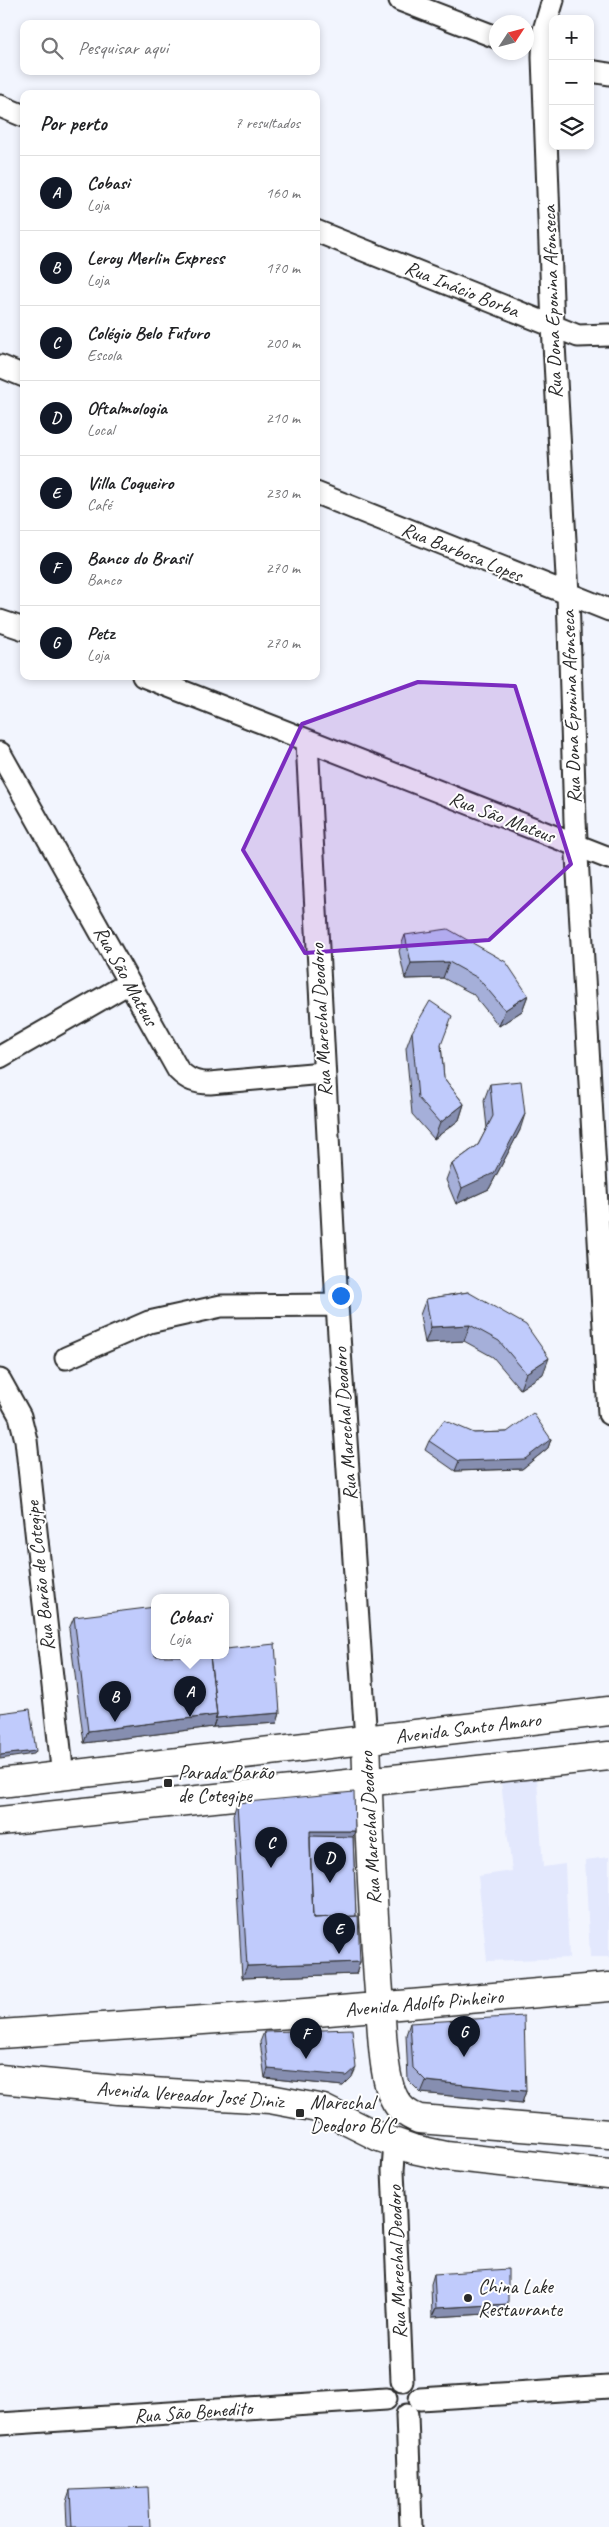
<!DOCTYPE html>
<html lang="pt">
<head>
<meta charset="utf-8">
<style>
  :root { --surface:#fff; --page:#f2f2f2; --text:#202124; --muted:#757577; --line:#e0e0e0; --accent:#111827 }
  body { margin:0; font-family:Caveat,sans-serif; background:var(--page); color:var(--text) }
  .controls { position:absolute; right:15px; top:15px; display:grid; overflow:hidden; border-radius:10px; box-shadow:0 2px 8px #0003 }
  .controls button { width:45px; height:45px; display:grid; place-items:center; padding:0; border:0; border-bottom:1px solid var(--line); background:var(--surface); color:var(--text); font:25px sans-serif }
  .compass { position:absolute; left:489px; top:15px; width:45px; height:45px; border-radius:50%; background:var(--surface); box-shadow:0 2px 8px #0003; rotate:54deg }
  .you { position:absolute; left:340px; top:1295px; width:18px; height:18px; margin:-12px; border:4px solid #fff; border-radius:50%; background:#1a73e8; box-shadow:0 0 0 8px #1a73e833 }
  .badge { display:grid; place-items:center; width:32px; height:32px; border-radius:50%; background:var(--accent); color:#fff; font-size:16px; font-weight:700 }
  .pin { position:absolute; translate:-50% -41px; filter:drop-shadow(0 1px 2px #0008) }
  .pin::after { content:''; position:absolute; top:26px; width:18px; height:15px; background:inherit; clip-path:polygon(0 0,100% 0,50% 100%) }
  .popup { position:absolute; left:151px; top:1594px; width:78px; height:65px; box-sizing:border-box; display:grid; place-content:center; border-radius:10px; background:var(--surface); filter:drop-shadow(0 1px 4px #0005); font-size:16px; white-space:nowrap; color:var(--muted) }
  .popup b { font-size:19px; color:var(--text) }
  .popup::after { content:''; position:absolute; left:50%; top:100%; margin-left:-10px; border:10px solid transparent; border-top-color:var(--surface) }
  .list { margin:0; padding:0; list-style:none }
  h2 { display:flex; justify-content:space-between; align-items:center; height:65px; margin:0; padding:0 20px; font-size:21px }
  h2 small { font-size:16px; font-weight:400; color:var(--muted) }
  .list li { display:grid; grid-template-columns:32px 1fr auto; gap:15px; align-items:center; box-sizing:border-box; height:75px; padding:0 20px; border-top:1px solid var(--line) }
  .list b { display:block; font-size:19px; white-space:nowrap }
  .list p { margin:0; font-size:16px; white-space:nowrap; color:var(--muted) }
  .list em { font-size:16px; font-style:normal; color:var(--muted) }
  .icon { flex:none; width:28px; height:28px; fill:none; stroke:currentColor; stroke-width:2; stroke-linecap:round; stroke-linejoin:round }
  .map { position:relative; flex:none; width:609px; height:2527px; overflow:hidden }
  .search { position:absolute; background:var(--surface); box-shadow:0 2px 8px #0003; left:20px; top:20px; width:300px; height:55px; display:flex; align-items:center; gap:12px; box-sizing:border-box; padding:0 18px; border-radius:10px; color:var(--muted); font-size:19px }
  .panel { position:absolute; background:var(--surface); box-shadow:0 2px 8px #0003; left:20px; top:90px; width:300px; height:590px; border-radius:10px }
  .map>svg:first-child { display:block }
  .built { fill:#e3e8fd }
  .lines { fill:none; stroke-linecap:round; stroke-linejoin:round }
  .minor-casing { stroke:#2b2b2b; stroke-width:25 }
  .major-casing { stroke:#2b2b2b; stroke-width:31 }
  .minor { stroke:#fff; stroke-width:21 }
  .major { stroke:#fff; stroke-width:28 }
  .wall { fill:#a5afd9; stroke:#2b2b2b }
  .shaded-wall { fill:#868eb0; stroke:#2b2b2b }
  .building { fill:#c0cbfc; stroke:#2b2b2b }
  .marked { fill:#7b2cbf; fill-opacity:0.2; stroke:#7b2cbf; stroke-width:4; stroke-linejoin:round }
  .poi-dot { fill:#2b2b2b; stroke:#fff; stroke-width:2 }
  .labels { text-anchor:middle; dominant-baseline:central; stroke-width:4; stroke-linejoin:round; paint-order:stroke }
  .street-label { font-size:20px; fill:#2b2b2b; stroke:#fff }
  .poi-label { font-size:20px; fill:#2b2b2b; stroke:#fff; text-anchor:start }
</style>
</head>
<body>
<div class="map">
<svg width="609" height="2527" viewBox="0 0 609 2527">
  <rect width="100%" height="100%" fill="#f2f5fe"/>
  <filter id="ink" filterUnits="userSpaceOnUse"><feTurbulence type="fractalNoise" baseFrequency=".02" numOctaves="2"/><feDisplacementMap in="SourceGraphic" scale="10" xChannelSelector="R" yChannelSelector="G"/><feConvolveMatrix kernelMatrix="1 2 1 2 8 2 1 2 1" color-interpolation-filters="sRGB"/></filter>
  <g filter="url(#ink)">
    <path class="built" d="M537,1779l6,88 22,-3 4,94 -82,3 -9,-85 34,-5 -11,-89z
      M609,1857v100h-19l-5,-97z"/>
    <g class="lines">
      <defs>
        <path id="minor" d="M400,0l96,37
          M553,0l-9,30 -1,27 10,269 15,268 7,227 34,593
          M590,71l19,3
          M0,106l24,10
          M316,231l262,105 31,-1
          M0,366l24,10
          M316,493l293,117
          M0,621l24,8
          M143,676l466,182
          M307,742l30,563 29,435
          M0,753l178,317c10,10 18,13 32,13l113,-10
          M0,1057l129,-74
          M66,1358l83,-36 72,-16 116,-1
          M0,1380l20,36 6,24 37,337
          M395,2143l-2,27 9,211
          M420,2399l189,-12
          M407,2415l4,112
          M0,2424l386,-25"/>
        <path id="major" d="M366,1740c3,88 7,177 14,265 2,24 3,73 14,93 5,11 14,17 25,21l190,15
          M0,1783l609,-72
          M0,1821l609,-65
          M0,2034l305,-21 304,-26
          M0,2079l118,11 152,9 53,10 56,28 34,12 33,7 163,18"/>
      </defs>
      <use href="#minor" class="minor-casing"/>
      <use href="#major" class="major-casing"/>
      <use href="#minor" class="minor"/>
      <use href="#major" class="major"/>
    </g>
    <path class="wall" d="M405,935l123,60 -6,16 -23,15 -26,-32 -30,-16 -38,1 -6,-28z
      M412,1032l29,13 3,33 20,26 -5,16 -25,19 -22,-25 -6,-66z
      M490,1084l30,46 -31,59 -33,15 -10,-24 6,-16 26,-19 9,-17 -3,-28z
      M468,1292l75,82 -23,15 -27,-32 -29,-16 -39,2 -5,-28 6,-16z
      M507,1432l44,7 -3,9 -26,21 -67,2 -30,-21 4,-9 45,-8z
      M74,1617l206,96 -3,10 -64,4 -129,16 -15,-114z
      M237,1803l116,34 3,79 4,46 -4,12 -114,4 -9,-163z
      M410,2023l116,68 -4,12 -101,-10 -13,-13 -2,-45z
      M264,2032l88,45 -9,9 -78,-8 -5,-36z
      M434,2274l71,39 -73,4 -1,-33z
      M70,2490l80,37h-83l-1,-25z"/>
    <path class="shaded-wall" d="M449,962l-6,16 -38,1 6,-16z
      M528,995l-6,16 -23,15 6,-16z
      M464,1104l-5,16 -25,19 6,-16z
      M525,1114l-5,16 -31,59 -33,15 6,-16z
      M470,1325l-6,16 -39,2 6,-16z
      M549,1358l-6,16 -23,15 6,-16z
      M551,1439l-3,9 -26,21 -67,2 4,-10z
      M280,1713l-3,10 -64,4 3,-9z
      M217,1715l-4,12 -129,16 4,-12z
      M36,1751l-2,3 -34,5v-4z
      M310,1831h45l-4,12h-43z
      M360,1962l-4,12 -114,4 5,-12z
      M356,2068l-4,9 -9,9 -78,-8 3,-9z
      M426,2081l100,10 -4,12 -101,-10z
      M508,2304l-3,9 -73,4 4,-9z"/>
    <path class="building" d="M448,929l58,33 22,33 -23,15 -27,-32 -29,-16 -38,1 -6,-28z
      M430,1001l22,15 -11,29 3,33 20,26 -24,19 -22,-25 -6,-66z
      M521,1081l4,33 -31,59 -32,15 -10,-24 26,-19 15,-29 -3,-32z
      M468,1292l58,33 23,33 -23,15 -27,-32 -29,-16 -39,2 -5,-28z
      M533,1413l18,26 -26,20 -66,2 -30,-20 15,-21 30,13 33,-1z
      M155,1607v49h55l7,59 -129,16 -14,-114z
      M275,1644l5,69 -64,5 1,-3 -7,-59h15v-7z
      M30,1709l6,42 -36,4v-42z
      M354,1792l1,39h-45v17l3,70 45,-2 2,46 -113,4 -10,-163z
      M310,1836l43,1 3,79 -43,2z
      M524,2016l2,75 -100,-10 -13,-13 -3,-45z
      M352,2029l4,39 -9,8 -79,-7 -4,-37z
      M508,2269v35l-72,4 -2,-34z
      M148,2487l2,40h-78l-2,-37z"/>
  </g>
  <path class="marked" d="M418,682l97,4 56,178 -82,76 -184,13 -62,-103 59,-126z"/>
  <g class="poi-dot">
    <rect x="163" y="1778" width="10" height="10" rx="2.5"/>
    <rect x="295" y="2108" width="10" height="10" rx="2.5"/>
    <circle cx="468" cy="2298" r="5"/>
  </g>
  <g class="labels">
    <g class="street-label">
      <text transform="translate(462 289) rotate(22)">Rua Inácio Borba</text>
      <text transform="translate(552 302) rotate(-92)">Rua Dona Eponina Afonseca</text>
      <text transform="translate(462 552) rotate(22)">Rua Barbosa Lopes</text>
      <text transform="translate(571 707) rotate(-92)">Rua Dona Eponina Afonseca</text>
      <text transform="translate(502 817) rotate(21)">Rua São Mateus</text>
      <text transform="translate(126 976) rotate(61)">Rua São Mateus</text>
      <text transform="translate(321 1020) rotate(-93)">Rua Marechal Deodoro</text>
      <text transform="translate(345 1424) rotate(-94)">Rua Marechal Deodoro</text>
      <text transform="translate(40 1576) rotate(-96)">Rua Barão de Cotegipe</text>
      <text transform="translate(468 1728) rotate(-7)">Avenida Santo Amaro</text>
      <text transform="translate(370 1828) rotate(-93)">Rua Marechal Deodoro</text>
      <text transform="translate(424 2003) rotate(-5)">Avenida Adolfo Pinheiro</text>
      <text transform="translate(190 2095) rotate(4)">Avenida Vereador José Diniz</text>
      <text transform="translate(397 2262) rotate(-92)">Rua Marechal Deodoro</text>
      <text transform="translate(193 2412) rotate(-4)">Rua São Benedito</text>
    </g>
    <g class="poi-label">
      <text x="178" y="1772">Parada Barão<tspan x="178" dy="23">de Cotegipe</tspan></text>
      <text x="310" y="2102">Marechal<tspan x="310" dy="23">Deodoro B/C</tspan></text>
      <text x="478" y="2286">China Lake<tspan x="478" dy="23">Restaurante</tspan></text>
    </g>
  </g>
</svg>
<div class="controls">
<button>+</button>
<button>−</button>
<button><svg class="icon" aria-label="layers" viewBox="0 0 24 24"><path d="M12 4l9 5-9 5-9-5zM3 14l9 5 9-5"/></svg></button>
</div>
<svg class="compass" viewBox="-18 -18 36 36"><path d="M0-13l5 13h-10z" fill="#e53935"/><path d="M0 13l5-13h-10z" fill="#757577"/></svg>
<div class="you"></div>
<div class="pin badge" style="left:190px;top:1717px">A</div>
<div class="popup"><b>Cobasi</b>Loja</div>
<div class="pin badge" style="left:115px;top:1722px">B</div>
<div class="pin badge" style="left:271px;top:1868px">C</div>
<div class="pin badge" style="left:330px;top:1883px">D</div>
<div class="pin badge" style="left:339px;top:1954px">E</div>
<div class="pin badge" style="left:306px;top:2059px">F</div>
<div class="pin badge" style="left:464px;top:2057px">G</div>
<div class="search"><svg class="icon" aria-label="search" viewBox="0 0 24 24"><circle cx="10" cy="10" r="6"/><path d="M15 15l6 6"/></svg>Pesquisar aqui</div>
<section class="panel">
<h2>Por perto<small>7 resultados</small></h2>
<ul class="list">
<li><span class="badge">A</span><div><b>Cobasi</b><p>Loja</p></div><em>160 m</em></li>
<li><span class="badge">B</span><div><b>Leroy Merlin Express</b><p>Loja</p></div><em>170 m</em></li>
<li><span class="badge">C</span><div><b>Colégio Belo Futuro</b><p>Escola</p></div><em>200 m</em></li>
<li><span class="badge">D</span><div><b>Oftalmologia</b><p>Local</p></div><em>210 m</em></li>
<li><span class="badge">E</span><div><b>Villa Coqueiro</b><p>Café</p></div><em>230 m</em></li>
<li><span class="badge">F</span><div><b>Banco do Brasil</b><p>Banco</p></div><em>270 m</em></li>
<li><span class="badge">G</span><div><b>Petz</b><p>Loja</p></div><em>270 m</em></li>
</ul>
</section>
</div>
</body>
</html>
